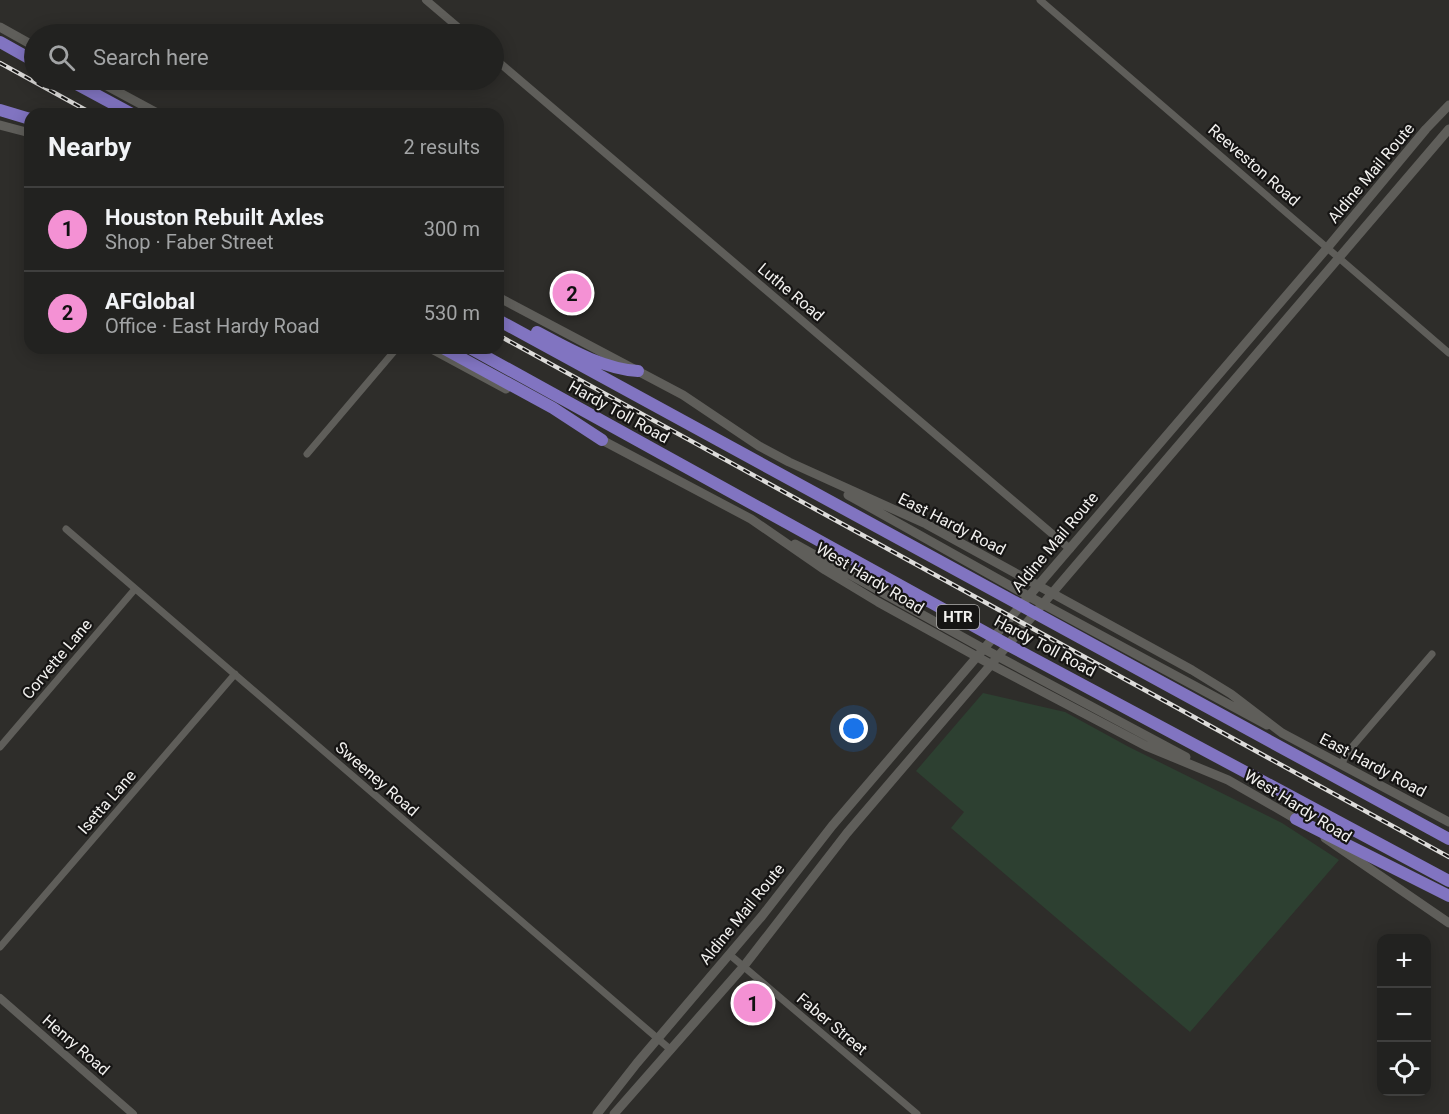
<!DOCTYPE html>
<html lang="en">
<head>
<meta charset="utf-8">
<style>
  :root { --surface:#222220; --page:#2a2a29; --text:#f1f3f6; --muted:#a2a4a5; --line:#3f3f3e; --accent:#f491d4 }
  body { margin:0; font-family:Roboto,sans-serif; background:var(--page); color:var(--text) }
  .controls { position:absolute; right:18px; bottom:18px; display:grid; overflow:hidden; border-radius:12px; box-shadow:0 3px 15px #0003 }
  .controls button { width:54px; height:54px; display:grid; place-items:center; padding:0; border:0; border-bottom:2px solid var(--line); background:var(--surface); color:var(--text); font:30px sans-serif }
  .you { position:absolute; left:854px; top:729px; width:21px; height:21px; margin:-15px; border:4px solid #fff; border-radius:50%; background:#1a73e8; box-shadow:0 0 0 9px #1a73e833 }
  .badge { display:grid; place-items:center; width:39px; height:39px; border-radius:50%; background:var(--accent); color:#111; font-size:20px; font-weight:700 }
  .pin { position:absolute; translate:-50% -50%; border:3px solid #fff; box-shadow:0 2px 6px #0006 }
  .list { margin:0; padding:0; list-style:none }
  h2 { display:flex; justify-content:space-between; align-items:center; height:78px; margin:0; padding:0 24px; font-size:26px }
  h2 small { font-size:20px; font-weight:400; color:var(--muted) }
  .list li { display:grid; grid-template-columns:39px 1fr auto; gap:18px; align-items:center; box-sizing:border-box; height:84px; padding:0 24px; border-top:2px solid var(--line) }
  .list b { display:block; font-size:22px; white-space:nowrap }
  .list p { margin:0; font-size:20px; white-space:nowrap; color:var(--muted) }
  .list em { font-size:20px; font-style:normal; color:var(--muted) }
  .icon { flex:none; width:33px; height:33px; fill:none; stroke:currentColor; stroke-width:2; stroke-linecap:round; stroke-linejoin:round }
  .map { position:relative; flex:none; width:1449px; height:1114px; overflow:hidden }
  .search { position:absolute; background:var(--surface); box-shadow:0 3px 15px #0003; left:24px; top:24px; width:480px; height:66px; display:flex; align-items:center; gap:15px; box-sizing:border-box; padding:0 21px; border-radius:33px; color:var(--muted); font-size:22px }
  .panel { position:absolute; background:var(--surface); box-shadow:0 3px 15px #0003; left:24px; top:108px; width:480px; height:246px; border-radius:18px }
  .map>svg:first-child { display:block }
  .green { fill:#2d4031 }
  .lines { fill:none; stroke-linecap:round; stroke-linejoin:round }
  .minor { stroke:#5f5e5a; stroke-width:7 }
  .tertiary { stroke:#5f5e5a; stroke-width:8 }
  .secondary { stroke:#5f5e5a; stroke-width:9 }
  .motorway { stroke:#8174c1; stroke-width:12 }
  .rail-casing { stroke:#dddcda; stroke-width:4.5 }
  .rail { stroke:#161514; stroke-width:2; stroke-dasharray:7; stroke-linecap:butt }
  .labels { text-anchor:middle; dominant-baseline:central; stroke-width:4.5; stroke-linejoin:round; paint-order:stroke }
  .shield { fill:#161514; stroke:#b0afad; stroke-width:1.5 }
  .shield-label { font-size:15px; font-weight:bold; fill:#f2f1ef }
  .street-label { font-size:16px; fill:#f2f1ef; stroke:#161514 }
</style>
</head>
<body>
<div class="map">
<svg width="1449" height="1114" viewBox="0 0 1449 1114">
  <rect width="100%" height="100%" fill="#2e2d2a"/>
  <path class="green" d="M983,693l82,19 64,35 153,76 57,37 -149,172 -239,-204 13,-16 -48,-41z"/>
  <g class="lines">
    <path class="minor" d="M1040,0l409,353
      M307,454l90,-106
      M66,529l605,521
      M0,747l135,-158
      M1342,764l4,-10 86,-100
      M0,947l235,-273
      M730,955l187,159"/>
    <path class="tertiary" d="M426,0l40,34
      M494,58l576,491
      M0,998l133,116"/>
    <path class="secondary" d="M0,27l34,19
      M96,80l63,34
      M0,125l30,8
      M498,297l185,98 76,51 30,16 137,62 266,146 39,24 51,39 167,89
      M430,348l76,41
      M598,438l153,81 74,51 53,32 114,63 154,81 82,34 73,42
      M848,495l182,102 237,128
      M795,544l189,105 202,108
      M1325,838l124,85
      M597,1114l40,-51 125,-147 70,-90 496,-579 98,-118 23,-24
      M614,1114l130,-148 103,-133 602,-704"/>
    <path class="motorway" d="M0,42l34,19
      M69,80l63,34
      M0,110l30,9
      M498,320l951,519
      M537,332c30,16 66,37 101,39
      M443,348l110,60 49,32
      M470,348l540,298 439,235
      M1296,819l153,77"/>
    <defs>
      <path id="rail" d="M0,63l93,51
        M498,335l951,522"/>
    </defs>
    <use href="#rail" class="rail-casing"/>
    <use href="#rail" class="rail"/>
  </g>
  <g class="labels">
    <rect class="shield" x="937" y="605" width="42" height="24" rx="4.5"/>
    <g class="shield-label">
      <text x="958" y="617">HTR</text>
    </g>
    <g class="street-label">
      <text transform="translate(1254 165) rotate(41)">Reeveston Road</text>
      <text transform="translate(1371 173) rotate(-50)">Aldine Mail Route</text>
      <text transform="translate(791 292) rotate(40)">Luthe Road</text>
      <text transform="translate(619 412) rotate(29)">Hardy Toll Road</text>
      <text transform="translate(952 524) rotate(27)">East Hardy Road</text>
      <text transform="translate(1055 542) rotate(-50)">Aldine Mail Route</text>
      <text transform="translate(870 578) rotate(31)">West Hardy Road</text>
      <text transform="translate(1045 646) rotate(28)">Hardy Toll Road</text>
      <text transform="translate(57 659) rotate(-50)">Corvette Lane</text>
      <text transform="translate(1373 765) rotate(28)">East Hardy Road</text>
      <text transform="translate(377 779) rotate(41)">Sweeney Road</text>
      <text transform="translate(107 802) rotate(-49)">Isetta Lane</text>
      <text transform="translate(1298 806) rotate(32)">West Hardy Road</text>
      <text transform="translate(742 914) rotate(-51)">Aldine Mail Route</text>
      <text transform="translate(832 1024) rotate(40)">Faber Street</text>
      <text transform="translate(76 1045) rotate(41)">Henry Road</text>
    </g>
  </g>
</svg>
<div class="controls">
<button>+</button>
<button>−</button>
<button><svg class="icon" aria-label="locate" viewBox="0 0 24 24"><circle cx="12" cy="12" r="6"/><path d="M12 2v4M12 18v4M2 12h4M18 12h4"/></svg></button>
</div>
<div class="you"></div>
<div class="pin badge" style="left:753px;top:1003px">1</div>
<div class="pin badge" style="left:572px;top:293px">2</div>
<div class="search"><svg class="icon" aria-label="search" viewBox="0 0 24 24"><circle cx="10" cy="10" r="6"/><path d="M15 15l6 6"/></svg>Search here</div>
<section class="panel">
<h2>Nearby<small>2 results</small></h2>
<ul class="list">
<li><span class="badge">1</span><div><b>Houston Rebuilt Axles</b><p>Shop · Faber Street</p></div><em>300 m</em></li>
<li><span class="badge">2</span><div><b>AFGlobal</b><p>Office · East Hardy Road</p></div><em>530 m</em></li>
</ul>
</section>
</div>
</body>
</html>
